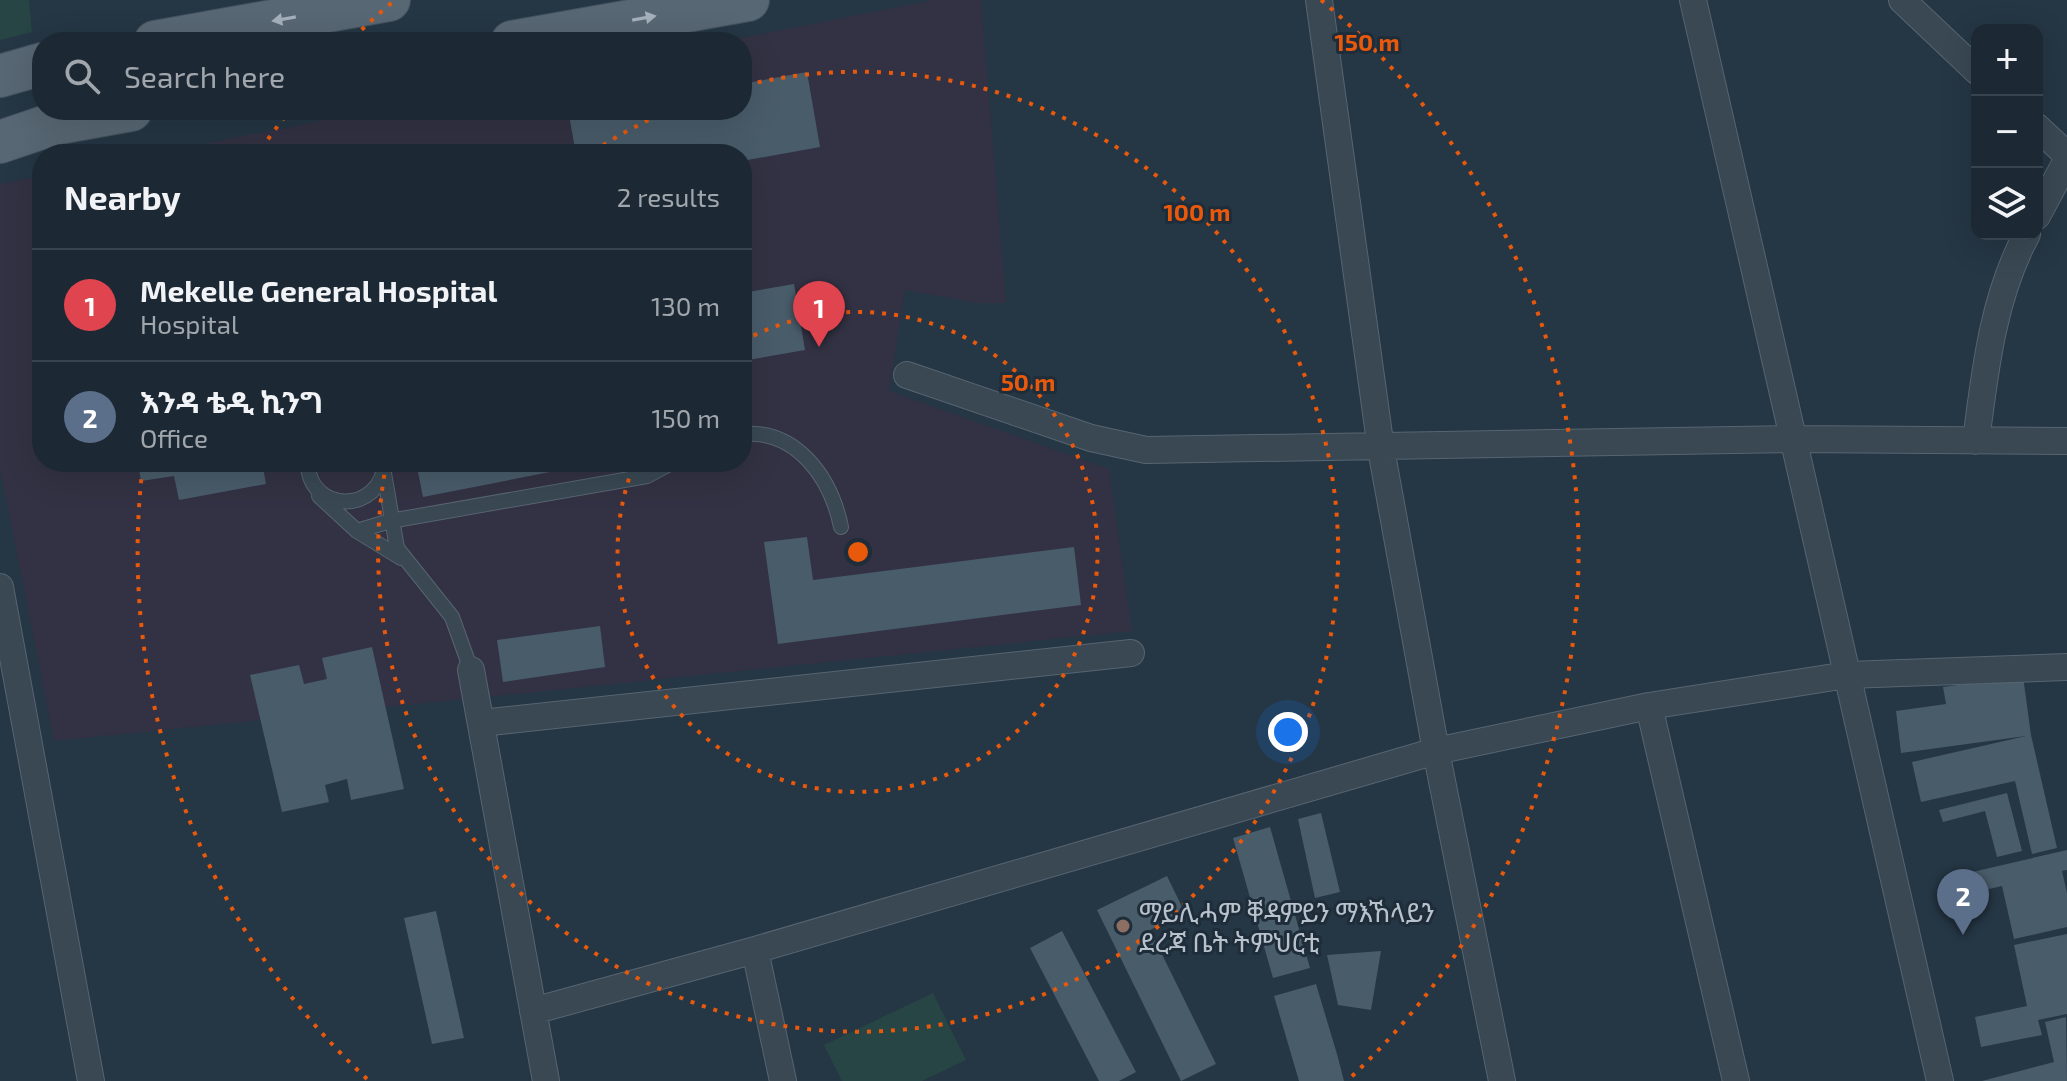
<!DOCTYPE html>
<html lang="en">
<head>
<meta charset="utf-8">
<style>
  :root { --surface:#1c2833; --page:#29343f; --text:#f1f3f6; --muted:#a0a6ac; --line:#3a444e; --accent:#8ac7ff }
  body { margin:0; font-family:"Exo 2","Noto Sans Ethiopic",sans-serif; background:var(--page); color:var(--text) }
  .controls { position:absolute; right:24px; top:24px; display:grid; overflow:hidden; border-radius:16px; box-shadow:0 8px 32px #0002 }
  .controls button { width:72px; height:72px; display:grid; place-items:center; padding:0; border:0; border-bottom:2px solid var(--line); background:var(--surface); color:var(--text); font:40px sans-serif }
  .you { position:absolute; left:1288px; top:732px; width:28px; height:28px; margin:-20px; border:6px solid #fff; border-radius:50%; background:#1a73e8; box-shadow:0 0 0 12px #1a73e833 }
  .badge { display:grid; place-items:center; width:52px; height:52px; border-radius:50%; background:var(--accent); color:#fff; font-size:26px; font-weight:700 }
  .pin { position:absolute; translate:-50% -66px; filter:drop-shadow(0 2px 4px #0008) }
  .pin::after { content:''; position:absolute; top:42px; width:28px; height:24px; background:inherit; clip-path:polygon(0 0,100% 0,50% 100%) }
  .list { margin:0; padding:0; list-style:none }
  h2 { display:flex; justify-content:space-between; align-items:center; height:104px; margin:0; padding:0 32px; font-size:34px }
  h2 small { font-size:26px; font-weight:400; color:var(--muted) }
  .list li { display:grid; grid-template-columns:52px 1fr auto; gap:24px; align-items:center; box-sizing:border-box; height:112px; padding:0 32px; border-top:2px solid var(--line) }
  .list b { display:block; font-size:30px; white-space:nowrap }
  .list p { margin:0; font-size:26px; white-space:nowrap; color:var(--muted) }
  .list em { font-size:26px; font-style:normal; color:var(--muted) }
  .icon { flex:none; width:44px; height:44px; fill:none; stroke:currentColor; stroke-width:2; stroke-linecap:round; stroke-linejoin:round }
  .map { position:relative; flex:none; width:2067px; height:1081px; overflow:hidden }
  .search { position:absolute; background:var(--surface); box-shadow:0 8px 32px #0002; left:32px; top:32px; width:720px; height:88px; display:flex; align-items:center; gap:20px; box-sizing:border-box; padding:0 28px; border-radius:32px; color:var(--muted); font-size:30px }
  .panel { position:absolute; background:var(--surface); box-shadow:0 8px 32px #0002; left:32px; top:144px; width:720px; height:328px; border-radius:32px }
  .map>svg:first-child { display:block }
  .medical { fill:#323244 }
  .green { fill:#274544 }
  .building { fill:#495c6a }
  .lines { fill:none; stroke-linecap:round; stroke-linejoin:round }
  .lane-casing { stroke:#586571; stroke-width:16 }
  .street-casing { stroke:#586571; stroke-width:28 }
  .primary-casing { stroke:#43515d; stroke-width:44 }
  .lane { stroke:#394853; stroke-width:14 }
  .street { stroke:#394853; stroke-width:26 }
  .primary { stroke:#576773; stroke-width:42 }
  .oneway { fill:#a4b0bb }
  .ring { fill:none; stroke:#e8590c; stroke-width:4; stroke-dasharray:4 8 }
  .education-dot { fill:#8d6e63; stroke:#1e2d39; stroke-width:3 }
  .labels { text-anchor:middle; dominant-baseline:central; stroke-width:6; stroke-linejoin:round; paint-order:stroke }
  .poi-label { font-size:26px; fill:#b7c2cd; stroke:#1e2d39; text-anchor:start }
  .centre { fill:#e8590c; stroke:#1e2d39; stroke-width:4 }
  .ring-label { font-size:24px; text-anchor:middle; font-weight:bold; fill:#e8590c; stroke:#1e2d39; stroke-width:6; stroke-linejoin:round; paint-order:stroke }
</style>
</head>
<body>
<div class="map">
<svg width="2067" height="1081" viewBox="0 0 2067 1081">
  <rect width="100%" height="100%" fill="#253644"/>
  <path class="medical" d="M934,0h47l25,303h-29l-72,-13 -16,101 220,78 23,162 -1078,110 -54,-272v-285l42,-8v286h700v-308h-590l224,-44h366v-68h-21z"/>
  <path class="green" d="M0,0h29l3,32 -32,8z
    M933,993l33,67 -44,21h-80l-18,-36z"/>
  <path class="building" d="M807,72l13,75 -78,14v-7h-166l-7,-39 28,-5h145v-26z
    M794,284l11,66 -63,11v-68z
    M138,462h124l4,22 -87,16 -5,-24 -33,5z
    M416,462h180v1l-173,34z
    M807,537l6,43 261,-33 7,58 -303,39 -14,-102z
    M600,626l5,41 -102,15 -6,-42z
    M372,647l32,142 -53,11 -4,-21 -22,6 4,17 -47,10 -32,-137 49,-10 5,19 23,-5 -5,-21z
    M2023,676l8,59 26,113 -25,6 -17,-73 -94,21 -9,-40 114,-26 -125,17 -5,-42 50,-7 -3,-17z
    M2007,793l15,58 -25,6 -12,-46 -42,11 -4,-12z
    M1321,813l19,79 -25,6 -17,-79z
    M1270,827l40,141 -37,10 -40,-140z
    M2067,850v20l-5,1 5,22v34l-53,12 -12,-53 -56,13 -4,-20z
    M1167,876l18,37 -35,17 66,134 -35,17 -84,-171z
    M436,911l28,127 -32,6 -28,-126z
    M1062,931l74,141 -17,9h-20l-69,-133z
    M2067,934v80l-29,6 4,15 -61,12 -6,-30 52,-11 -13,-61z
    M1381,951l-10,59 -33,-5 -11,-50z
    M1316,984l21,70 7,27h-45l-25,-85z
    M2066,1017l1,64h-85l72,-19 -9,-40z"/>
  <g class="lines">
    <defs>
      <path id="lane" d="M742,434c55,-5 89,44 99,93
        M308,462c-1,51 73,54 77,0
        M384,473l13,75 55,69 19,53
        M319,496l38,35 44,27
        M357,531l33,-10 257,-45 26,-14"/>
      <path id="street" d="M1319,0l62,449 55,302 66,330
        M1693,0l247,1081
        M1902,0l75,71
        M2037,127l30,28
        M2037,216l30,-56
        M907,375l184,63 55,12 647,-11 274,2
        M1976,441c9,-71 17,-144 51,-207
        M0,587l91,494
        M471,670l75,411
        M1649,706l87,375
        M481,723l650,-70
        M755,950l28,131
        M533,1011l222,-61 681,-199 213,-45 198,-31 220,-8"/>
      <path id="primary" d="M155,42l234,-42
        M512,42l236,-42
        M0,76l42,-12
        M0,142l53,-18 78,-14"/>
    </defs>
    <use href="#lane" class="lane-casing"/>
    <use href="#street" class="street-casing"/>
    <use href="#primary" class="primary-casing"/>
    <use href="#lane" class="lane"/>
    <use href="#street" class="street"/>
    <use href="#primary" class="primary"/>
  </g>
  <defs><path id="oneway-solid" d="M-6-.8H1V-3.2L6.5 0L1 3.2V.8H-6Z" transform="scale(2)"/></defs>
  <g class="oneway">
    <use href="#oneway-solid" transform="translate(644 18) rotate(-10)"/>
    <use href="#oneway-solid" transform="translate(284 19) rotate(170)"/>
  </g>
  <g class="ring">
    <path d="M743 341A240 240 0 1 1 635 462"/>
    <path d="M593 152A480 480 0 0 1 670 110M746 85A480 480 0 1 1 386 465"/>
    <path d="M367 1079A720 720 0 0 1 143 464M261 149A720 720 0 0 1 287 114M353 38A720 720 0 0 1 395 0M1321 0A720 720 0 0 1 1349 1079"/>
  </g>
  <circle class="education-dot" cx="1123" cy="926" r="8"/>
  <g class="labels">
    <g class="poi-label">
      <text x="1139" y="911">ማይሊሓም ቐዳምይን ማእኸላይን<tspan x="1139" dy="30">ደረጃ ቤት ትምህርቲ</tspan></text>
    </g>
  </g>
  <circle cx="858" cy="552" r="12" class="centre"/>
  <g class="ring-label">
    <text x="1367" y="51">150 m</text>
    <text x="1197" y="221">100 m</text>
    <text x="1028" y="391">50 m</text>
  </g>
</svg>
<div class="controls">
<button>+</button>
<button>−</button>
<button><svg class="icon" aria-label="layers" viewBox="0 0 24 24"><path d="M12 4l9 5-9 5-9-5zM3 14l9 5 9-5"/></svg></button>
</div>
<div class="you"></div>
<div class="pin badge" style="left:819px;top:347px;background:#e0444e">1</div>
<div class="pin badge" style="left:1963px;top:935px;background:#5c6f8a">2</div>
<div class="search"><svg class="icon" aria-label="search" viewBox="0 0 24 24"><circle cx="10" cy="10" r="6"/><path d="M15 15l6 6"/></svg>Search here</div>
<section class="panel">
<h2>Nearby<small>2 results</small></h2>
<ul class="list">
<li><span class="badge" style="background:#e0444e">1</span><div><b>Mekelle General Hospital</b><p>Hospital</p></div><em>130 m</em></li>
<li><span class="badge" style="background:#5c6f8a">2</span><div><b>እንዳ ቴዲ ኪንግ</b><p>Office</p></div><em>150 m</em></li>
</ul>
</section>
</div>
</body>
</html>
